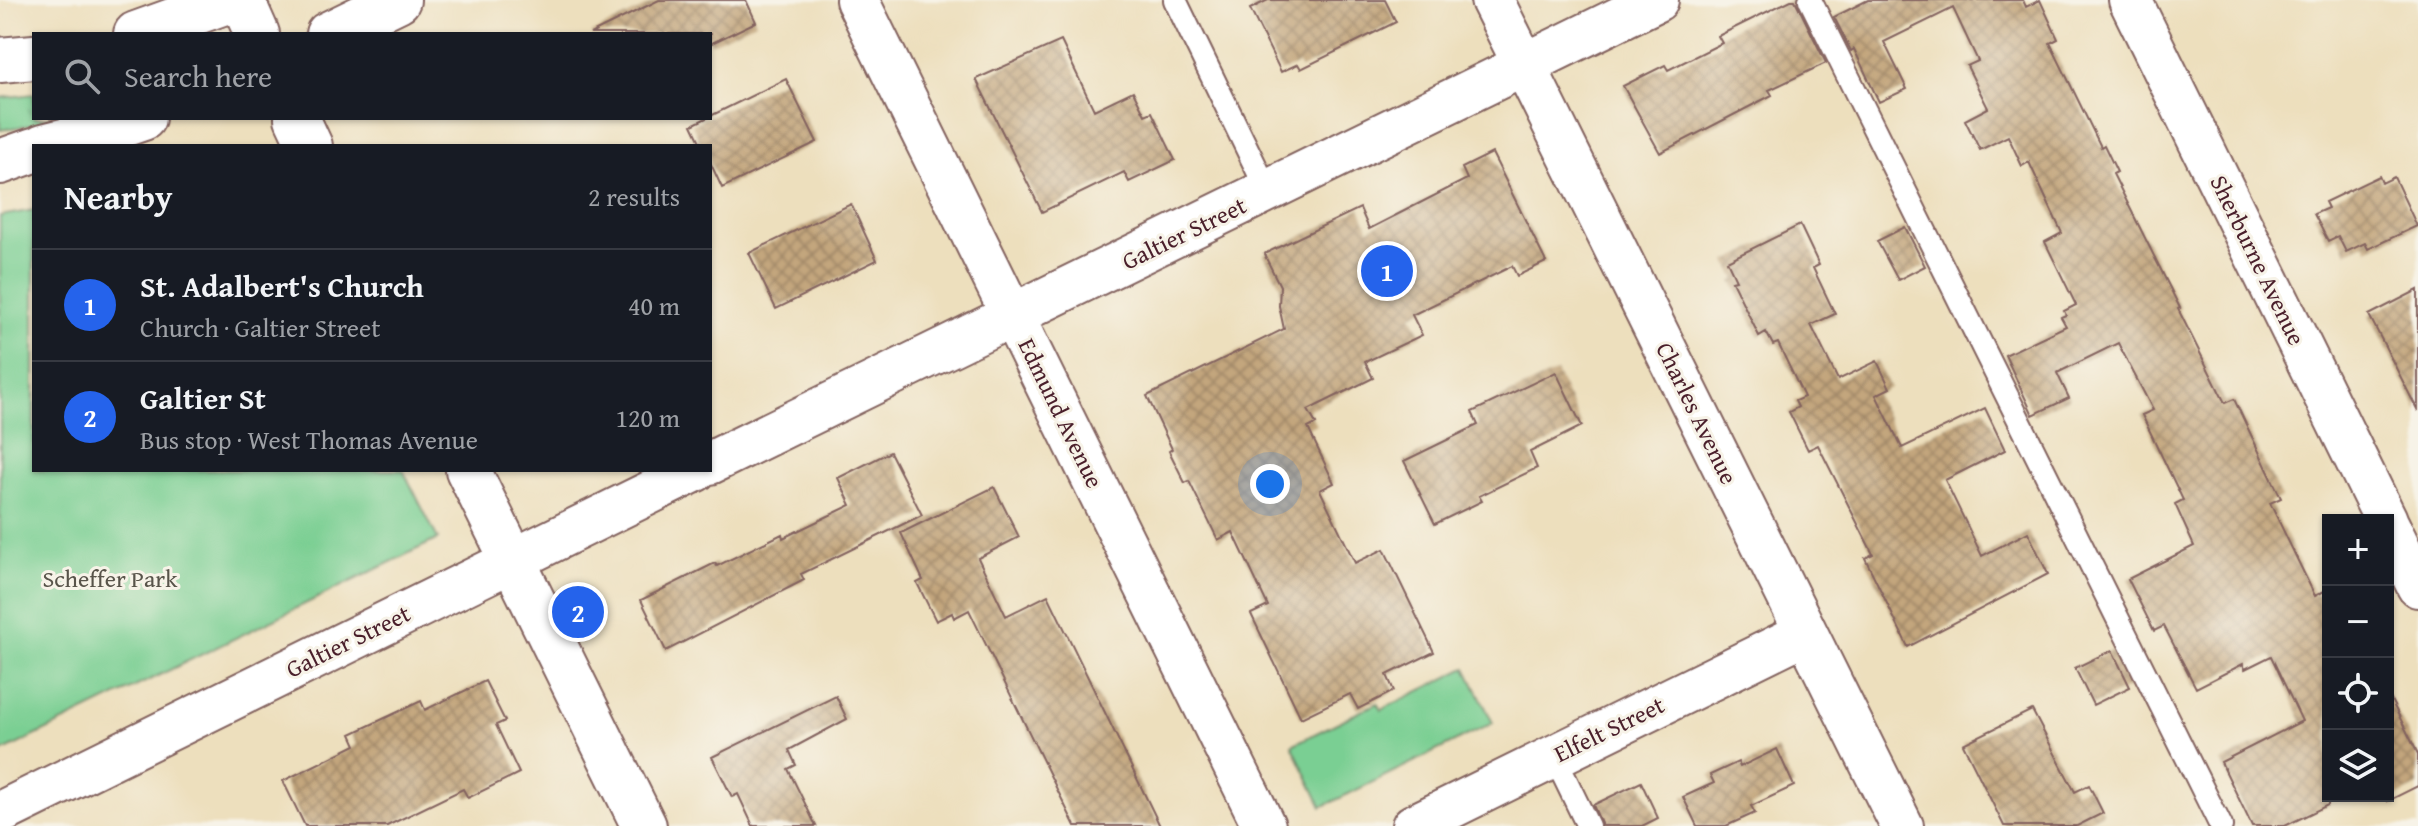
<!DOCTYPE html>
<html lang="en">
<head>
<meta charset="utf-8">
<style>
  :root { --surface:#171b24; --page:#242831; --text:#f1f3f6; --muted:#9ea1a6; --line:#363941; --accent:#2563eb }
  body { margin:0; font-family:"Gentium Book Plus",serif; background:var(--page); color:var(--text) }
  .controls { position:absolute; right:24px; bottom:24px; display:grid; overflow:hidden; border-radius:0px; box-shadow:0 2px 6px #0004 }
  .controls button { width:72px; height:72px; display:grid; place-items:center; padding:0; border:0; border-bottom:2px solid var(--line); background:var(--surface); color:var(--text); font:40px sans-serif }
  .you { position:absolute; left:1270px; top:484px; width:28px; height:28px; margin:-20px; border:6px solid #fff; border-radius:50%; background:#1a73e8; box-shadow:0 0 0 12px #1a73e833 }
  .badge { display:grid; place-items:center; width:52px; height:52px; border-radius:50%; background:var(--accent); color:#fff; font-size:26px; font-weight:700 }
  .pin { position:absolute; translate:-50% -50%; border:4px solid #fff; box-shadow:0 2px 8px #0006 }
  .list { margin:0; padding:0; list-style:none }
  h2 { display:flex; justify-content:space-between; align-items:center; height:104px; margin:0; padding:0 32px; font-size:34px }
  h2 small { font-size:26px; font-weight:400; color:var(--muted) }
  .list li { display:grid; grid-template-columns:52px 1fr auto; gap:24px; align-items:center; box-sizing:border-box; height:112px; padding:0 32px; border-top:2px solid var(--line) }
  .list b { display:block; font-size:30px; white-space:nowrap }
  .list p { margin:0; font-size:26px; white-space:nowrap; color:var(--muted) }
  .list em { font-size:26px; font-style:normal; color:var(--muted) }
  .icon { flex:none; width:44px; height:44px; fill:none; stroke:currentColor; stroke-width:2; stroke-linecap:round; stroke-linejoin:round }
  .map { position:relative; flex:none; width:2418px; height:826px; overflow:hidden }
  .search { position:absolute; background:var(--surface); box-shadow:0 2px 6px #0004; left:32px; top:32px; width:680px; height:88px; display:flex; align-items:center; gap:20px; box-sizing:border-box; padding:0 28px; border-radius:0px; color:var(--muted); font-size:30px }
  .panel { position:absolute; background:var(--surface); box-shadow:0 2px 6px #0004; left:32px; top:144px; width:680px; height:328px; border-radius:0px }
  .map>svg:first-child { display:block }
  .grass { fill:url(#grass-tufts); stroke:#62775f; stroke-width:2 }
  .green { fill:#7acf93; stroke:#62775f; stroke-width:2 }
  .building { fill:url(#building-cross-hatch) }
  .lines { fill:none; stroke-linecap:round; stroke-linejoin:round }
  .lane-casing { stroke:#83625e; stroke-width:26 }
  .street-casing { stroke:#83625e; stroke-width:46 }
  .secondary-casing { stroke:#83625e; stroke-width:48 }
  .lane { stroke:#fff; stroke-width:22 }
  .street { stroke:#fff; stroke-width:42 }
  .secondary { stroke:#fff; stroke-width:44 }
  .labels { text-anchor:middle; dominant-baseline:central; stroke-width:6; stroke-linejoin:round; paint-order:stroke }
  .street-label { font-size:24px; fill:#4a1f2b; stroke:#f7f3e8 }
  .park-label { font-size:24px; fill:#58544a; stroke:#f7f3e8 }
</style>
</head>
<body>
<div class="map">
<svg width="2418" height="826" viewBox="0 0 2418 826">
  <defs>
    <pattern id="grass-tufts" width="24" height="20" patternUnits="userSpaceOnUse" patternTransform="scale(2)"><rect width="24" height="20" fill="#7acf93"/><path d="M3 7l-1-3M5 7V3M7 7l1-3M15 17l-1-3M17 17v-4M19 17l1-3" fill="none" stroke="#6bb17f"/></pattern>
    <pattern id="building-cross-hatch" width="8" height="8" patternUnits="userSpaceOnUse" patternTransform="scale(2)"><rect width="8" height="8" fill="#c3a67d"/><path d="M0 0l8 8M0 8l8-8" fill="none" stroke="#a08767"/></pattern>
  </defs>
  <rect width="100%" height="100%" fill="#f7f3e8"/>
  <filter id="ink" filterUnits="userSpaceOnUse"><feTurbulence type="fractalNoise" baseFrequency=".0125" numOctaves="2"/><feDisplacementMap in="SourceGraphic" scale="16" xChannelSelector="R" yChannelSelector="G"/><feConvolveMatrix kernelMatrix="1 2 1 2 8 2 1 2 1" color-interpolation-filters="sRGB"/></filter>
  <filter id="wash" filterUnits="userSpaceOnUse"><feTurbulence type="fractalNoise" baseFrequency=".006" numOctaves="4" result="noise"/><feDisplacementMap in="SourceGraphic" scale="32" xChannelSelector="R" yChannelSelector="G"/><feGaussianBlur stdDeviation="1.8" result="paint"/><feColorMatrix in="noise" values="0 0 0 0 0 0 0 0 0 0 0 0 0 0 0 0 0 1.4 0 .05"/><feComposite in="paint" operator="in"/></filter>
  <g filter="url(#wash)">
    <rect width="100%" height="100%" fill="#eddfbd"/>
    <path class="grass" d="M34,94v24h40l-74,12v-32z"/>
    <path class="green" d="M34,210v260h369l35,69 -438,214v-537z
      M1466,668l27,55 -171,84 -30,-62 85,-42 4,7z"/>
    <g id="blocks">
      <path class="building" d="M659,0h87l10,22 -46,22v-10h-120z
        M1268,0h117l11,22 -95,47 -3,-5 -17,8 -31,-63z
        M1791,0h4l31,63 -57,27 3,5 -112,58 -37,-67 42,-21 3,5 54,-27 -4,-7z
        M1868,0h155l3,7 14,-7 18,39 -8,4 51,104 3,-2 13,27 -4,2 67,134 -2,1 47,94 9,-4 47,99 -11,5 45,93 13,-7v216l-43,21h-33l-31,-64 81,-41 -31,-65 -26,13 -2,-5 -47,24 -32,-62 -10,5 -26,-52 66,-33 -19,-42 8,-4 -41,-85 11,-5 -35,-67 -61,30 12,25 -36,17 -28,-60 61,-29 -5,-9 5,-2 -2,-4 12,-6 -31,-63 17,-9 -33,-71 -7,4 -14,-30 -28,14 -15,-30 23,-12 -21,-42 11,-5 -25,-53 -69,34 23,47 -28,13 -25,-53 -3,2 -17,-34z
        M1061,41l33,69 39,-19 12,24 7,-3 23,48 -46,22 -5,-10 -82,40 -66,-133z
        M786,79l31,63 -95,46 -12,-26v-16h-8l-10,-21z
        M1492,153l54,109 -29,14 -5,-10 -100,49 10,20 -57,27 8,16 -65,32 8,14 -8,4 26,55 -14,7 35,73 29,-14 50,103 -47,23 7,16 -36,18 -8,-15 -49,24 -50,-104 17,-8 -35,-74 -15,8 -29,-59 -4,2 -16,-32 3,-2 -25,-53 137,-67 -5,-23 1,-20 -16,-32 96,-46 9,21 98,-50 -5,-11z
        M2379,176l3,7 12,-6 23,49 -49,23 -3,-6 -19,9 -8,-16 -10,5 -14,-27 14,-6 -3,-6z
        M851,204l26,56 -101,49 -27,-56z
        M1800,225l19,40 -6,3 22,46 -24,11 27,55 39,-19 13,27 -14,7 26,53 83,-40 20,42 -60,30 37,76 46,-24 20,42 -140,73 -43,-89 8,-4 -55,-109 -10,5 -19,-38 9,-5 -3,-6 9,-4 -26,-54 -5,2 -7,-13 -7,4 -27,-55 4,-1 -9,-19z
        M1905,227l20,39 -27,14 -21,-39z
        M2418,290v121l-49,-96z
        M1556,372l26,54 -52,26 7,16 -58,28 3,5 -47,23 -31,-63 74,-36 -6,-13z
        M890,452l32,63 -121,59 3,6 -138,71 -25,-51 74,-37 2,3 65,-32 1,4 68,-33 -13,-27z
        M994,487l25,50 -41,21 28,58 42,-21 112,231h-85l-106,-216 -15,8 -2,-5 -16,8 -19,-38 6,-3 -22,-47z
        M2112,650l18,37 -37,18 -18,-37z
        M485,681l20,40 -9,4 23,48 -51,25 -5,-9 -76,37h-82l-22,-45 73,-36 -5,-11 70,-33 4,9z
        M2388,694l30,60v32l-30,15z
        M836,696l11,23 -58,31 7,15 -8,4 28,57h-63l-15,-32 -6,3 -20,-40z
        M2032,710l43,82 14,-7 14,28 -26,13h-73l-41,-82z
        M1777,749l17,37 -43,20 4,7 -29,13h-29l-14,-29 31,-14 -4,-8 28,-13 2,5z
        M1641,782l17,36 -16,8h-40l-9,-21z"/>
    </g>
  </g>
  <g filter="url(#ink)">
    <use href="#blocks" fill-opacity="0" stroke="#83625e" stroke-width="2"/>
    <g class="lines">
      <defs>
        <path id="lane" d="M1175,0l93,192
          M1810,0l411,826
          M1554,756l34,70"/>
        <path id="street" d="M857,0l407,826
          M1492,0l410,826
          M2130,0l256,520
          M710,463l947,-463
          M2388,525l30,61
          M0,813l696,-343
          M1413,826l392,-193"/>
        <path id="secondary" d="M242,0l15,34
          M136,34l94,-34
          M328,34l70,-34
          M0,60l34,-3
          M297,118l13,28
          M43,146l68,-17 32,-11
          M0,162l34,-12
          M468,470l176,356"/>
      </defs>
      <use href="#lane" class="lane-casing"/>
      <use href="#street" class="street-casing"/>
      <use href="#secondary" class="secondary-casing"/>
      <use href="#lane" class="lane"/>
      <use href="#street" class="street"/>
      <use href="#secondary" class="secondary"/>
    </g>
  </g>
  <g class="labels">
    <g class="street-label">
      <text transform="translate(1184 233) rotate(-26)">Galtier Street</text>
      <text transform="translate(2258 260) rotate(64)">Sherburne Avenue</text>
      <text transform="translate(1061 413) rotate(64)">Edmund Avenue</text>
      <text transform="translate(1697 413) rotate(64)">Charles Avenue</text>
      <text transform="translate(348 641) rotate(-26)">Galtier Street</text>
      <text transform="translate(1609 729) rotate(-26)">Elfelt Street</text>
    </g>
    <g class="park-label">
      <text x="110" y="578">Scheffer Park</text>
    </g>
  </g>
</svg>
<div class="controls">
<button>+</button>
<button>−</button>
<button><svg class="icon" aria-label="locate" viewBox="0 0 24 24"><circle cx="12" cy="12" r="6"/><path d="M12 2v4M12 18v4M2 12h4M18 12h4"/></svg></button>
<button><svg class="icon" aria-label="layers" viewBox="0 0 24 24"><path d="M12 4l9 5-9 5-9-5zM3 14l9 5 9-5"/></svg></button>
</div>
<div class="you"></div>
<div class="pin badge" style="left:1387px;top:271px">1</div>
<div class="pin badge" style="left:578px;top:612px">2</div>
<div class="search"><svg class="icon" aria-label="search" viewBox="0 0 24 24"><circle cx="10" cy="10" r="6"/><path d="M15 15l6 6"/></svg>Search here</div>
<section class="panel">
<h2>Nearby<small>2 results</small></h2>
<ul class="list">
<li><span class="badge">1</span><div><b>St. Adalbert's Church</b><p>Church · Galtier Street</p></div><em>40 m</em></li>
<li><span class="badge">2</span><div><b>Galtier St</b><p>Bus stop · West Thomas Avenue</p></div><em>120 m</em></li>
</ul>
</section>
</div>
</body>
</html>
